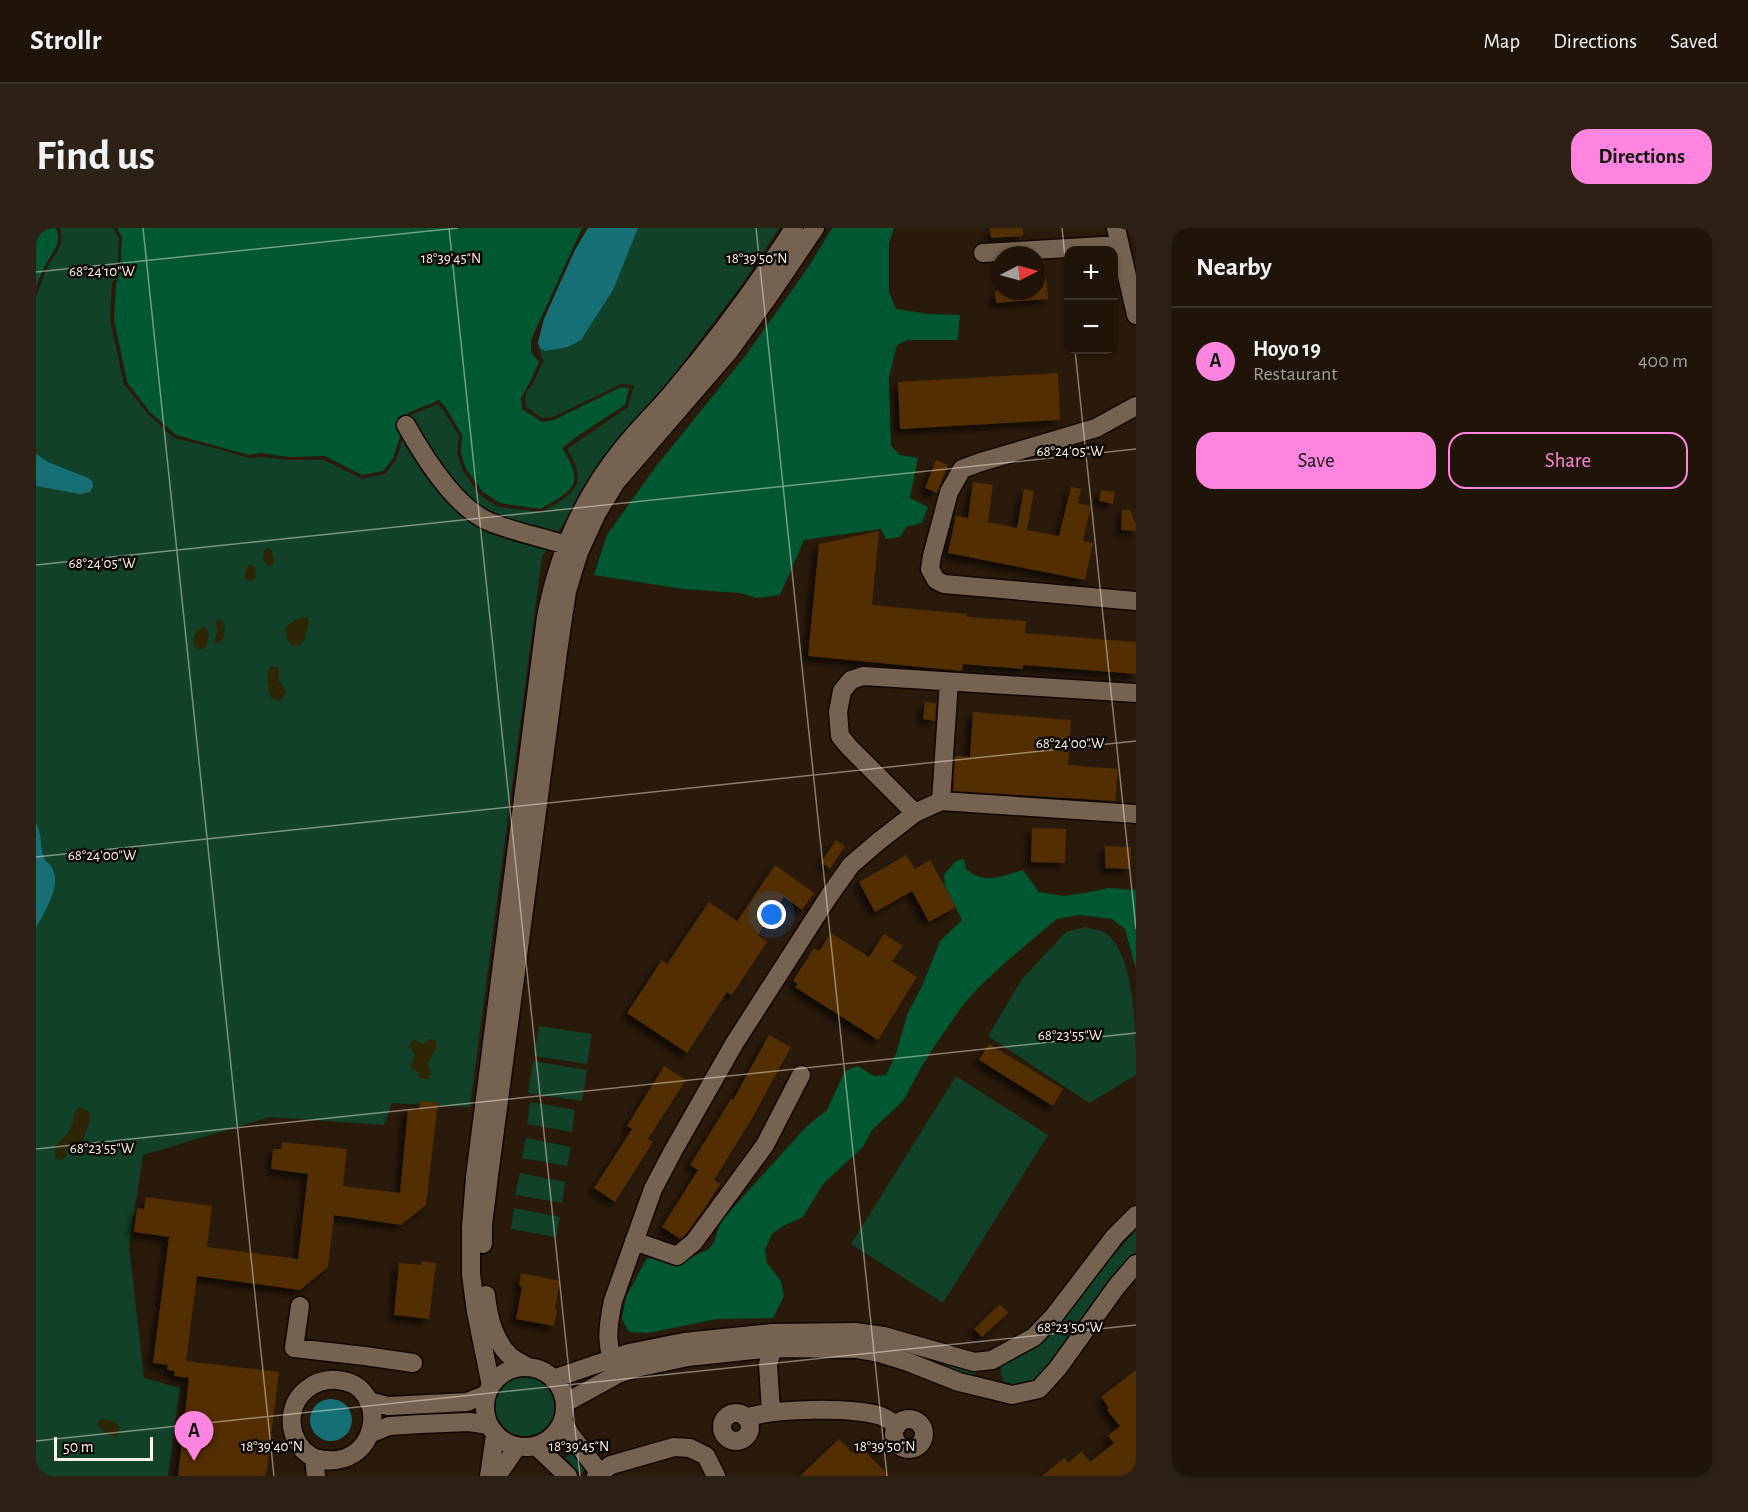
<!DOCTYPE html>
<html lang="en">
<head>
<meta charset="utf-8">
<style>
  :root { --surface:#201408; --page:#2d2116; --text:#f1f3f6; --muted:#a29e9c; --line:#3d3329; --accent:#fe85df }
  body { margin:0; font-family:"Alegreya Sans",sans-serif; background:var(--page); color:var(--text) }
  .controls { position:absolute; right:18px; top:18px; display:grid; overflow:hidden; border-radius:12px; box-shadow:0 2px 4px #0004 }
  .controls button { width:54px; height:54px; display:grid; place-items:center; padding:0; border:0; border-bottom:2px solid var(--line); background:var(--surface); color:var(--text); font:30px sans-serif }
  .compass { position:absolute; left:956px; top:18px; width:54px; height:54px; border-radius:50%; background:var(--surface); box-shadow:0 2px 4px #0004; rotate:84deg }
  .scale { position:absolute; left:18px; bottom:15px; width:99px; box-sizing:border-box; padding-left:6px; border:3px solid #fef3e9; border-top:0; font-size:16px; line-height:21px; white-space:nowrap; color:#fef3e9; -webkit-text-stroke:4px #0d0703; paint-order:stroke }
  .you { position:absolute; left:736px; top:687px; width:21px; height:21px; margin:-15px; border:4px solid #fff; border-radius:50%; background:#1a73e8; box-shadow:0 0 0 9px #1a73e833 }
  .badge { display:grid; place-items:center; width:39px; height:39px; border-radius:50%; background:var(--accent); color:#111; font-size:20px; font-weight:700 }
  .pin { position:absolute; translate:-50% -50px; filter:drop-shadow(0 2px 3px #0008) }
  .pin::after { content:''; position:absolute; top:32px; width:21px; height:18px; background:inherit; clip-path:polygon(0 0,100% 0,50% 100%) }
  .list { margin:0; padding:0; list-style:none }
  h2 { display:flex; justify-content:space-between; align-items:center; height:78px; margin:0; padding:0 24px; font-size:26px }
  h2 small { font-size:20px; font-weight:400; color:var(--muted) }
  .list li { display:grid; grid-template-columns:39px 1fr auto; gap:18px; align-items:center; box-sizing:border-box; height:108px; padding:0 24px; border-top:2px solid var(--line) }
  .list b { display:block; font-size:22px; white-space:nowrap }
  .list p { margin:0; font-size:20px; white-space:nowrap; color:var(--muted) }
  .list em { font-size:20px; font-style:normal; color:var(--muted) }
  .actions { display:flex; gap:12px; padding:18px 24px }
  .actions a { flex:1; padding:14px 0; border:2px solid var(--accent); border-radius:18px; text-align:center; font-size:21px; color:var(--accent) }
  .actions .main { background:var(--accent); color:#111 }
  .map { position:relative; flex:none; width:1100px; height:1248px; overflow:hidden; border-radius:18px }
  header { display:flex; align-items:center; gap:36px; box-sizing:border-box; height:84px; padding:0 30px; background:var(--surface); border-bottom:2px solid var(--line) }
  header strong { font-size:28px }
  nav { display:flex; gap:33px; margin-inline-start:auto; font-size:21px }
  .intro { display:flex; align-items:center; justify-content:space-between; box-sizing:border-box; height:144px; padding:0 36px }
  h1 { margin:0; font-size:42px }
  .button { padding:15px 27px; border-radius:18px; background:var(--accent); color:#111; font-size:21px; font-weight:700 }
  main { display:flex; gap:36px; padding:0 36px }
  aside { flex:1; background:var(--surface); border-radius:18px; box-shadow:0 2px 4px #0004 }
  .map>svg:first-child { display:block }
  .green { fill:#114129 }
  .forest { fill:#005833 }
  .sand { fill:#2d2504 }
  .water { fill:#166f74 }
  .building { fill:#532d00; filter:url(#shadow) }
  .lines { fill:none; stroke-linecap:round; stroke-linejoin:round }
  .minor-casing { stroke:#120500; stroke-width:21 }
  .minor { stroke:#756250; stroke-width:18 }
  .ticks { fill:none; stroke:#fef3e9; stroke-width:1.5; stroke-opacity:0.45 }
  .ticks-label { font-size:15px; text-anchor:middle; fill:#fef3e9; stroke:#0d0703; stroke-width:5; stroke-linejoin:round; paint-order:stroke }
</style>
</head>
<body>
<header>
<strong>Strollr</strong>
<nav><a>Map</a><a>Directions</a><a>Saved</a></nav>
</header>
<div class="intro"><h1>Find us</h1><a class="button">Directions</a></div>
<main>
<div class="map">
<svg width="1100" height="1248" viewBox="0 0 1100 1248">
  <defs>
    <filter id="shadow"><feDropShadow dx="-5.5" dy="5.5" stdDeviation="3" flood-color="#0009"/></filter>
  </defs>
  <rect width="100%" height="100%" fill="#2a1a0b"/>
  <path class="green" d="M24,0h53l6,10 -2,33 -5,13 -2,36 14,64 23,29 27,25 41,10 34,10 12,-1 28,3h35l38,19 23,-5 11,-14 15,-45 27,-11 5,6 16,26 -2,18 6,17 17,24 18,12 44,5c32,-18 48,-27 25,-63l61,-42 6,-22 -13,-1 -68,33 -11,1 -16,-11 -1,-8 2,-8 6,-7 10,-22 -5,-19 6,-24 31,-69 13,-22h191l-38,58 -72,95 -60,72 -67,104 -72,550 -78,-4 -8,22 -114,-8 -127,38 -14,91 15,132 36,10 -12,88h-132v-1180c4,-10 8,-22 13,-32 8,-12 16,-21 11,-36z
    M1049,699c7,2 17,3 22,7 29,23 29,105 29,141l-47,28 -101,-67 34,-57 44,-47z
    M503,798l53,8 -5,30 -53,-8z
    M497,833l54,9 -5,31 -54,-8z
    M920,848l92,59 -105,168 -92,-59z
    M494,874l45,8 -3,22 -45,-8z
    M490,910l45,9 -4,19 -45,-8z
    M484,945l45,9 -3,21 -47,-8z
    M478,980l46,9 -4,20 -45,-8z
    M1100,1002v23l-10,11 -85,115c-13,6 -22,8 -37,3l-3,-8v-8l36,-23 25,-22 41,-54z
    M750,1110l117,8 74,24 -4,9z
    M459 1178a30 30 0 1 1 60 0a30 30 0 1 1-60 0Z
    M536,1225l14,15 -6,6 -14,-16z"/>
  <path class="forest" d="M0,0h20c6,16 -3,23 -10,36 -4,7 -7,15 -10,22z
    M81,0h465l-51,112v12l8,10 -9,20 -9,16 1,11 20,13 12,-2 67,-33 8,1 -4,17 -46,30 -17,13c23,36 13,41 -21,61l-41,-6 -17,-11 -17,-23 -5,-16 1,-18 -16,-27 -7,-8 -31,13 -15,45 -10,13 -21,4 -37,-19 -36,1 -28,-4 -12,2 -73,-20 -27,-24 -22,-29 -13,-63 2,-34 4,-14 2,-34z
    M796,0h62l-5,15v49l7,17 33,5 31,1 -2,25h-50l-11,5 -8,32 2,69 9,9 18,3 -8,40 18,9 -6,16 -16,4 -6,10 -14,2 -5,-10 -77,11 -24,55 -23,3 -17,-5 -57,-4 -89,-14 13,-40 50,-70 89,-110 63,-89z
    M928,631l2,10c19,16 35,7 57,1l16,22 24,4 22,-3 23,-5 28,2v79l-11,-40 -13,-10 -33,-4 -22,4 -49,41 -29,27 -16,18 -25,36 -16,25 -19,35 -31,29 -9,17 -40,37 -20,33 -20,9 -11,8 -7,16 2,13 14,18 3,15 -11,22 -56,1 -69,14 -19,-1 -7,-13 4,-22 21,-39 28,4 13,-3 21,-10 5,-7 7,-21 85,-94 21,-17 18,-39 13,-5 16,10 12,-1 10,-21 11,-39 16,-31 17,-43 22,-21 -17,-34 -1,-11 12,-14z"/>
  <path class="sand" d="M231,320l5,3 2,12 -4,3h-3l-4,-7 1,-8z
    M213,337h3l4,3 -1,10 -4,3 -5,-2c-2,-5 -1,-9 3,-14z
    M266,389l5,1 2,3 -5,19 -4,6h-8l-4,-6 -3,-12 7,-6z
    M181,392l5,1c4,7 4,19 -5,22l-2,-1c0,-4 2,-8 2,-13 -1,-4 -3,-5 0,-9z
    M167,399h3c4,7 3,15 -1,21l-8,2c-7,-8 -3,-19 6,-23z
    M235,438l8,2v13l7,10 -3,7 -3,2 -8,-1c-4,-10 -8,-23 -1,-33z
    M392,811l6,1c7,8 -4,16 -6,25l3,8 -3,6h-6l-3,-2 -1,-5 -7,-4 1,-6 3,-6 -6,-11 5,-5 10,4z
    M43,880c19,2 9,15 6,26 -2,7 -2,13 -5,20l-5,2 -2,-2v-9l-2,-1 -4,4 -1,9 -7,3 -3,-2c-3,-18 7,-17 14,-28 5,-8 1,-16 9,-22z
    M66,1191c9,0 22,5 16,16 -7,2 -17,-4 -20,-10v-4z"/>
  <path class="water" d="M552,0h50l-25,62 -32,50 -13,7 -23,4 -5,-3 -2,-5 6,-24 31,-69z
    M0,226l12,8 40,16 4,3 1,5 -3,6 -10,2 -44,-8z
    M0,595c6,11 4,21 7,32 2,7 8,9 10,15 8,17 -9,43 -17,58z
    M274 1192a21 21 0 1 1 42 0a21 21 0 1 1-42 0Z"/>
  <path class="building" d="M954,0h33v8l-32,2z
    M1001,33h8l3,38 -52,4 -1,-12h42z
    M1022,145l2,47 -160,9 -2,-47z
    M900,232l12,5 -11,28 -12,-5z
    M937,254l20,3 -5,37 29,6 7,-39 10,2 -7,39 32,6 12,-49 10,2 -3,14 13,3 -8,35 10,2 -8,37 -137,-27 8,-37 12,2z
    M1065,262l14,2 -2,12 -14,-3z
    M1086,282h8l6,14v7l-15,-1z
    M843,303l-7,74 95,9v3l59,4 -1,12 111,9v32l-113,-9v4l-60,-5 -1,7 -154,-15 11,-112z
    M889,474l11,1 -1,18 -12,-2z
    M937,484l98,8 -3,45 50,4 -3,32 -162,-10 2,-35 15,1z
    M996,600l34,1 -1,34 -34,-1z
    M800,612l9,6 -15,23 -9,-7z
    M1069,618l26,1 -1,22 -25,-1z
    M870,627l9,14 15,-9 26,47 -27,15 -17,-31 -37,21 -16,-30z
    M739,637l39,28 -12,17 -18,-13 -26,38 9,7 -35,53 -5,-3 -40,61 -60,-40 35,-53 5,4 42,-62 28,19z
    M795,705l38,24 15,-23 19,12 -11,15 25,16 -39,63 -83,-53 3,-3 -5,-3 21,-33 5,3z
    M733,807l22,12 -37,68 -40,65 6,4 -15,24 -19,26 -6,5 -18,-12 36,-57 -8,-5 41,-66 2,1z
    M953,816l74,45 -10,17 -74,-46z
    M628,838l22,14 -38,59 5,3 -38,60 -21,-14 38,-59 -5,-3z
    M384,873l18,2 -12,102 -25,20 -67,-10 -6,52 -28,23 -103,-14 -11,85 93,11 -13,104h-88l11,-98 -15,-2 1,-5 -8,-1 1,-5 -15,-2 16,-126 -35,-5 3,-24 7,1 2,-12 66,9 -5,41 91,12 10,-85 -37,-5 2,-20h8l1,-7 65,7 -4,37 57,7 8,-84 11,1z
    M386,1033l14,2 -7,56 -35,-4 5,-52 22,2z
    M485,1045l39,8 -5,28 2,1 -3,16 -38,-7 6,-32 -3,-1z
    M964,1076l8,9 -26,24 -8,-8z
    M1100,1142v106h-94l22,-18 4,5 14,-12 8,11 24,-19 -6,-7 12,-10 -13,-16 2,-2 -8,-11z
    M803,1211l13,14 8,-7 29,30h-89z"/>
  <g class="lines">
    <defs>
      <path id="minor" d="M1080,0l20,87
        M947,25l137,-8
        M1100,178l-40,22 -115,34 -19,7 -13,23 -17,64 -2,13 6,11 8,4 192,17
        M370,197c18,32 49,83 84,97 24,10 51,15 76,23l9,5
        M905,573l8,-119
        M879,585l-66,-66 -9,-11 -2,-24 4,-21 9,-11 12,-4 273,17
        M598,1013l43,15 17,-14 71,-97 36,-70
        M447,1016v-19l6,-49 69,-524 9,-61 12,-39 18,-39 19,-31 114,-132 41,-57 44,-65
        M450,1067c2,20 8,44 22,59 5,6 14,9 20,13
        M264,1078l-6,42 71,8 48,7
        M449 1179a40 40 0 1 1 80 0a40 40 0 1 1-80 0Z
        M582,1146c-13,-27 -11,-45 -5,-73l40,-112 20,-38 61,-107 95,-148 22,-31 28,-24 36,-28 26,-12 195,13
        M517,1151l76,-26 55,-11 88,-9 83,-1 29,4 90,26 18,-2 42,-23 20,-21 61,-80 21,-21
        M455,1158l-15,-74 -5,-38v-47l4,-50 71,-560c12,-62 37,-120 77,-169 15,-19 33,-36 49,-55 44,-52 85,-107 122,-165
        M332,1173l20,5 79,-4 20,-8
        M529,1175l53,-29 18,-6 52,-11 85,-9 83,1 23,4 29,9 51,20 33,8 20,5 27,-6 19,-21 59,-82 19,-22
        M735,1184l-3,-48 5,-16v-11
        M686 1199a14 14 0 1 1 28 0a14 14 0 1 1-28 0Z
        M710,1190c28,-10 106,-11 135,-2 5,2 11,6 16,10
        M858 1206a15 15 0 1 1 30 0a15 15 0 1 1-30 0Z
        M527,1193l7,13 32,42
        M336,1205l17,-7 32,-2 48,-2 20,3
        M500,1218l32,30
        M278,1230c66,18 79,-74 23,-78 -12,-1 -21,2 -30,9 -18,14 -20,39 -7,57 3,5 9,9 14,12l2,18
        M453,1248l6,-41
        M461,1248l20,-29
        M560,1248l15,-11 63,-18 16,1 16,8 10,20"/>
    </defs>
    <use href="#minor" class="minor-casing"/>
    <use href="#minor" class="minor"/>
  </g>
  <path class="ticks" d="M107,0l131,1248M413,0l131,1248M720,0l131,1248M1026,0l6,59M0,44l422,-44M1039,122l61,579M0,337l1100,-116M0,629l1100,-116M0,921l1100,-116M0,1213l1100,-116"/>
  <g class="ticks-label">
    <text x="415" y="35">18°39'45"N</text>
    <text x="721" y="35">18°39'50"N</text>
    <text x="66" y="48">68°24'10"W</text>
    <text x="1034" y="228">68°24'05"W</text>
    <text x="66" y="340">68°24'05"W</text>
    <text x="1034" y="520">68°24'00"W</text>
    <text x="66" y="632">68°24'00"W</text>
    <text x="1034" y="812">68°23'55"W</text>
    <text x="66" y="925">68°23'55"W</text>
    <text x="1034" y="1104">68°23'50"W</text>
    <text x="236" y="1223">18°39'40"N</text>
    <text x="543" y="1223">18°39'45"N</text>
    <text x="849" y="1223">18°39'50"N</text>
  </g>
</svg>
<div class="controls">
<button>+</button>
<button>−</button>
</div>
<svg class="compass" viewBox="-18 -18 36 36"><path d="M0-13l5 13h-10z" fill="#e53935"/><path d="M0 13l5-13h-10z" fill="#a29e9c"/></svg>
<div class="scale">50 m</div>
<div class="you"></div>
<div class="pin badge" style="left:158px;top:1233px">A</div>
</div>
<aside>
<h2>Nearby<small></small></h2>
<ul class="list">
<li><span class="badge">A</span><div><b>Hoyo 19</b><p>Restaurant</p></div><em>400 m</em></li>
</ul>
<div class="actions"><a class="main">Save</a><a>Share</a></div>
</aside>
</main>
</body>
</html>
